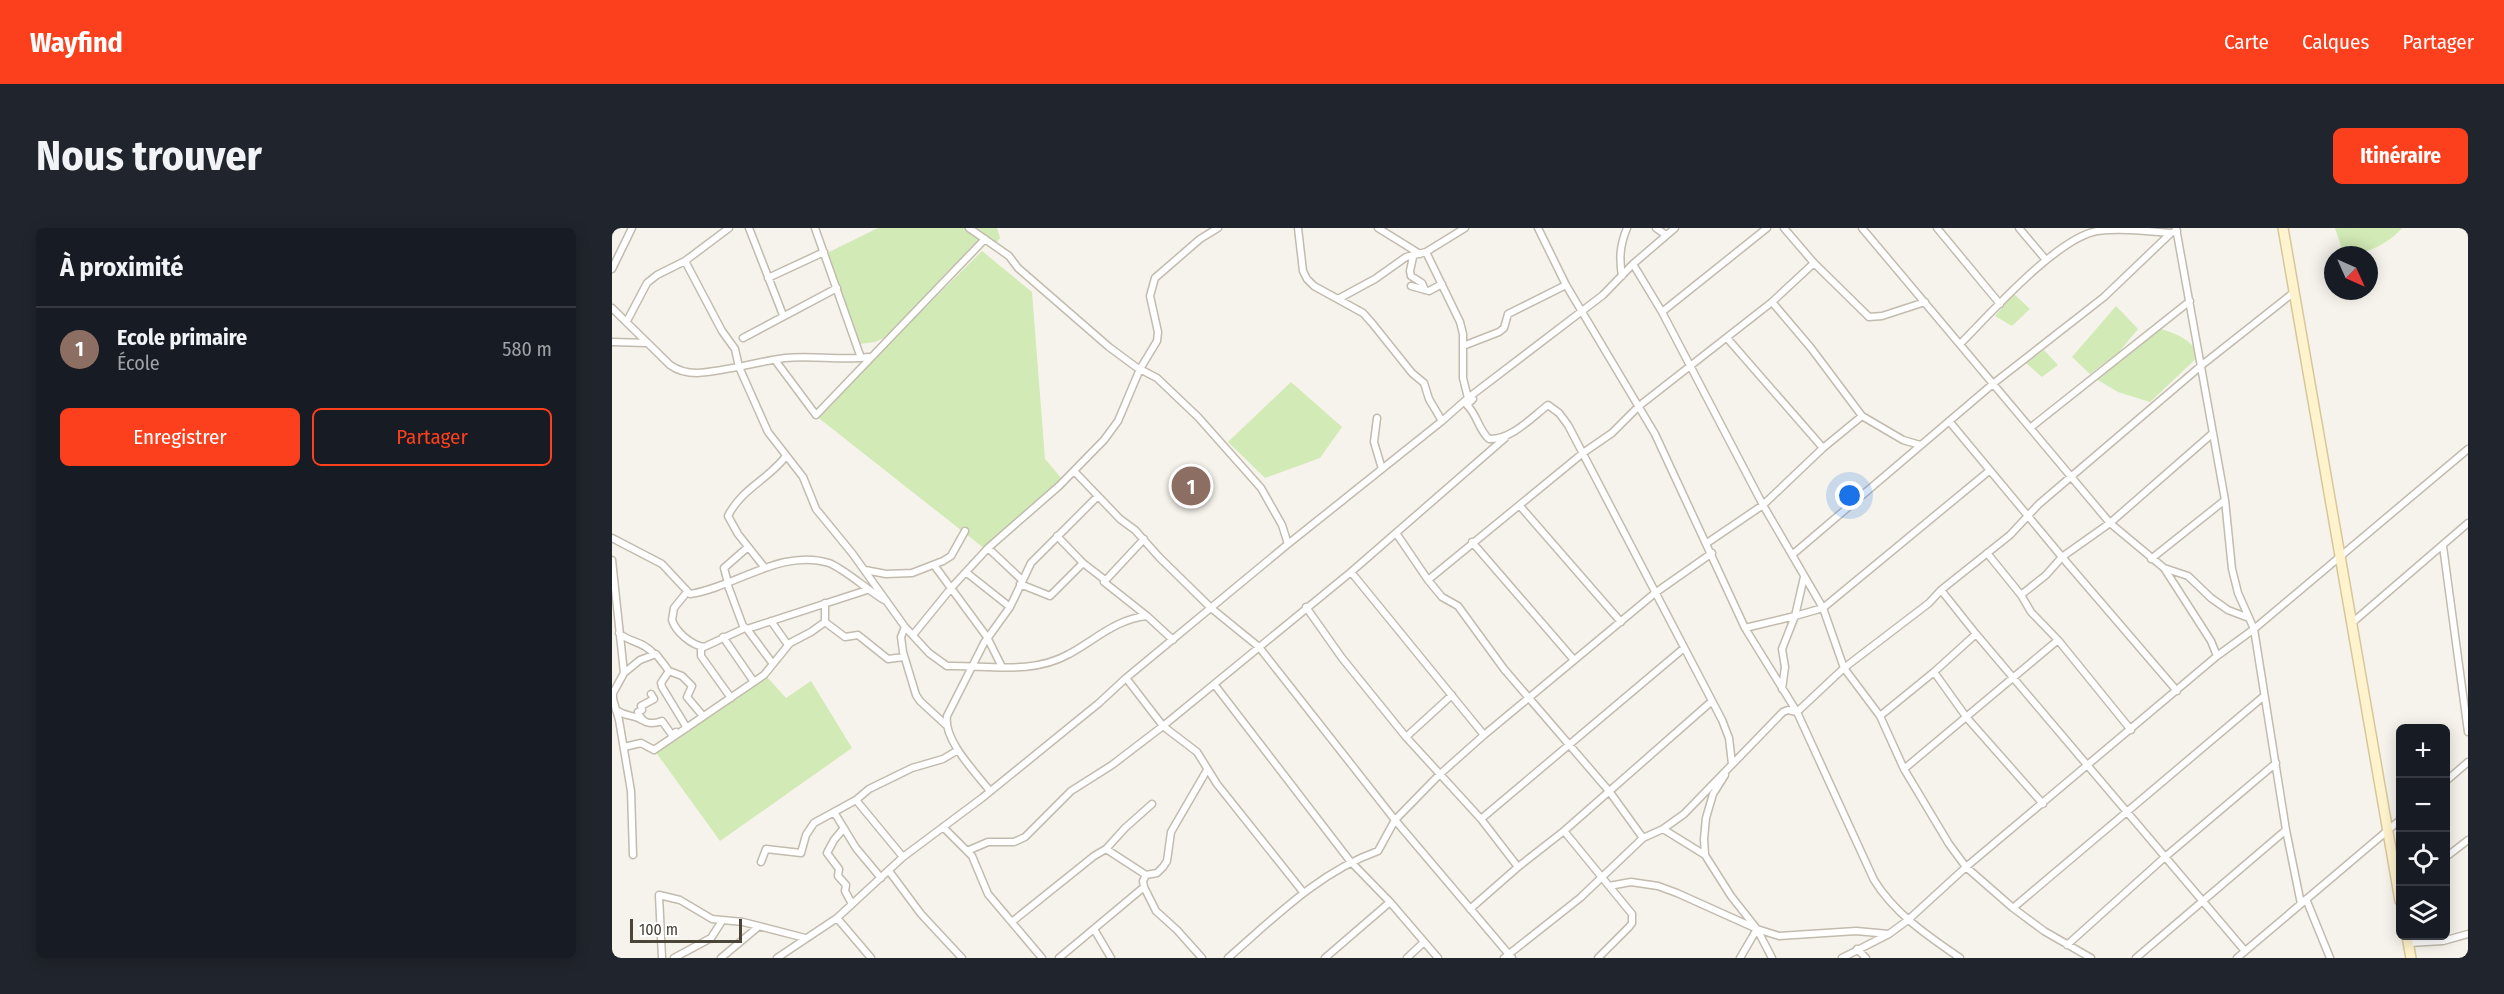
<!DOCTYPE html>
<html lang="fr">
<head>
<meta charset="utf-8">
<style>
  :root { --surface:#171b24; --page:#20242c; --text:#f1f3f6; --muted:#9ea1a6; --line:#363941; --accent:#fc3f1d }
  body { margin:0; font-family:"Fira Sans Condensed",sans-serif; background:var(--page); color:var(--text) }
  .controls { position:absolute; right:18px; bottom:18px; display:grid; overflow:hidden; border-radius:9px; box-shadow:0 3px 15px #0003 }
  .controls button { width:54px; height:54px; display:grid; place-items:center; padding:0; border:0; border-bottom:2px solid var(--line); background:var(--surface); color:var(--text); font:30px sans-serif }
  .compass { position:absolute; left:1712px; top:18px; width:54px; height:54px; border-radius:50%; background:var(--surface); box-shadow:0 3px 15px #0003; rotate:135deg }
  .scale { position:absolute; left:18px; bottom:15px; width:112px; box-sizing:border-box; padding-left:6px; border:3px solid #4b4439; border-top:0; font-size:16px; line-height:21px; white-space:nowrap; color:#4b4439; -webkit-text-stroke:4px #fff; paint-order:stroke }
  .you { position:absolute; left:1238px; top:268px; width:21px; height:21px; margin:-15px; border:4px solid #fff; border-radius:50%; background:#1a73e8; box-shadow:0 0 0 9px #1a73e833 }
  .badge { display:grid; place-items:center; width:39px; height:39px; border-radius:50%; background:var(--accent); color:#fff; font-size:20px; font-weight:700 }
  .pin { position:absolute; translate:-50% -50%; border:3px solid #fff; box-shadow:0 2px 6px #0006 }
  .list { margin:0; padding:0; list-style:none }
  h2 { display:flex; justify-content:space-between; align-items:center; height:78px; margin:0; padding:0 24px; font-size:26px }
  h2 small { font-size:20px; font-weight:400; color:var(--muted) }
  .list li { display:grid; grid-template-columns:39px 1fr auto; gap:18px; align-items:center; box-sizing:border-box; height:84px; padding:0 24px; border-top:2px solid var(--line) }
  .list b { display:block; font-size:22px; white-space:nowrap }
  .list p { margin:0; font-size:20px; white-space:nowrap; color:var(--muted) }
  .list em { font-size:20px; font-style:normal; color:var(--muted) }
  .actions { display:flex; gap:12px; padding:18px 24px }
  .actions a { flex:1; padding:14px 0; border:2px solid var(--accent); border-radius:9px; text-align:center; font-size:21px; color:var(--accent) }
  .actions .main { background:var(--accent); color:#fff }
  .icon { flex:none; width:33px; height:33px; fill:none; stroke:currentColor; stroke-width:2; stroke-linecap:round; stroke-linejoin:round }
  .map { position:relative; flex:none; width:1856px; height:730px; overflow:hidden; border-radius:9px }
  header { display:flex; align-items:center; gap:36px; box-sizing:border-box; height:84px; padding:0 30px; background:var(--accent); color:#fff }
  header strong { font-size:28px }
  nav { display:flex; gap:33px; margin-inline-start:auto; font-size:21px }
  .intro { display:flex; align-items:center; justify-content:space-between; box-sizing:border-box; height:144px; padding:0 36px }
  h1 { margin:0; font-size:42px }
  .button { padding:15px 27px; border-radius:9px; background:var(--accent); color:#fff; font-size:21px; font-weight:700 }
  main { display:flex; gap:36px; padding:0 36px }
  aside { flex:1; background:var(--surface); border-radius:9px; box-shadow:0 3px 15px #0003 }
  .map>svg:first-child { display:block }
  .green { fill:#d2eab5 }
  .lines { fill:none; stroke-linecap:round; stroke-linejoin:round }
  .street-casing { stroke:#c2bbae; stroke-width:9 }
  .secondary-casing { stroke:#d6c79b; stroke-width:12 }
  .street { stroke:#fff; stroke-width:6 }
  .secondary { stroke:#fff3cd; stroke-width:9 }
</style>
</head>
<body>
<header>
<strong>Wayfind</strong>
<nav><a>Carte</a><a>Calques</a><a>Partager</a></nav>
</header>
<div class="intro"><h1>Nous trouver</h1><a class="button">Itinéraire</a></div>
<main>
<aside>
<h2>À proximité<small></small></h2>
<ul class="list">
<li><span class="badge" style="background:#8d6e63">1</span><div><b>Ecole primaire</b><p>École</p></div><em>580 m</em></li>
</ul>
<div class="actions"><a class="main">Enregistrer</a><a>Partager</a></div>
</aside>
<div class="map">
<svg width="1856" height="730" viewBox="0 0 1856 730">
  <rect width="100%" height="100%" fill="#f6f3ec"/>
  <path class="green" d="M266,0h119l3,10 -7,9 -13,-6 -94,96 -11,5 -16,2 -34,-90z
    M1723,0h67c-14,16 -37,27 -58,27z
    M370,23l50,41 13,167 18,21 -78,69 -169,-133z
    M1402,66l16,15 -18,17 -17,-10z
    M1504,78l22,23 -20,24 -28,21 -18,-17z
    M1549,101c17,5 28,10 39,26l-50,47 -32,-10 -22,-13z
    M1432,122l14,15 -16,12 -16,-14z
    M679,154l51,45 -22,31 -55,20 -37,-36z
    M155,449l19,21 25,-17 41,67 -132,93 -65,-90z"/>
  <g class="lines">
    <defs>
      <path id="street" d="M137,0l34,87
        M203,0l46,130
        M357,0l40,28 9,12 91,79 27,20 21,11 41,39 63,71 21,37 6,19
        M686,0l5,43 4,8 7,7 49,27 9,10 40,50 12,10 5,16 13,22
        M766,0l42,26
        M926,0l28,57 89,149 90,194 52,84 77,168c21,34 54,56 86,78
        M1044,0l10,7
        M1172,0l30,35 55,54 13,-1 43,-14
        M1250,0l248,295 54,45 47,73 6,15
        M1325,0l63,76
        M1407,0l27,32
        M1564,0l49,272 7,69 6,24 16,36 32,201 15,74
        M814,24l34,70 3,12v44l5,20
        M801,29l-3,14 1,5 11,7 3,7
        M73,33l37,70 13,18 4,18 29,65 35,45 13,32 36,44 53,74 24,26 18,13c41,-1 85,9 122,-12 26,-14 47,-35 78,-38l26,24
        M1021,36l29,48 101,193 60,103 21,60 36,48 24,53 45,75 17,23 47,41 31,23 47,27
        M0,41l20,-41
        M1010,48c-3,-18 -2,-31 5,-48
        M156,50l56,-26
        M799,58l18,5 13,-7
        M726,71l37,-20 31,-22 20,-5 39,-24
        M1160,74l39,46 51,68 41,24 17,5
        M0,80l58,57c7,5 18,8 27,8 30,-2 59,-11 88,-15 28,-3 56,3 84,-1
        M1050,84l105,-84
        M15,93l20,-38 10,-8 28,-14 44,-33
        M131,110l94,-50
        M1115,110l96,110
        M0,114l35,1
        M1348,116c30,-30 97,-106 137,-113 24,-3 50,0 74,2
        M851,118l36,-14 5,-4 4,-14 58,-29
        M163,132l41,55 169,-176
        M861,171l-6,6c11,11 11,24 22,34 22,1 42,-21 59,-34l11,8 9,12 154,295 7,18 3,26
        M765,190l-3,24 8,27
        M1337,193l113,136 115,134
        M1418,200l160,-127
        M462,243l46,48 15,11 24,27 52,51 48,39 136,173 117,138
        M908,278l101,116
        M784,305l32,47 14,17 16,9 46,63 105,122 34,47
        M445,308l26,27 22,17
        M0,310l50,26 28,30c46,-7 91,-46 139,-31 14,5 40,28 55,37
        M532,311l-40,43 43,34
        M860,314l102,118
        M1095,315l56,-38 60,-57 39,-32
        M1831,318l25,186
        M376,320l34,32
        M1375,325l34,42 10,17 27,28 73,90
        M1180,327l202,-172 110,-86 67,-64 6,-2
        M1539,331l74,-59
        M0,332l12,113 -11,20v6l6,21 12,71 2,64
        M322,337l53,72 15,30
        M153,340l-27,-34 -10,-18c13,-27 41,-37 58,-60
        M1552,340l24,8 23,22 17,12 21,8
        M253,342l21,4 26,-1 31,-12 8,-5 14,-25
        M739,344l133,163 171,-142 57,-40
        M355,345l43,34
        M816,352l155,-127 29,-20 27,-27 133,-104 42,-39
        M115,355l16,43 4,3 120,-39
        M116,355l-4,-15 24,-21
        M408,356l30,12 33,-33
        M1329,362l35,44 269,317
        M75,364l-13,16 -2,12c4,12 19,25 32,27l41,-19
        M1409,367l25,-20 16,-18 48,-34 103,-90
        M694,379l36,51 64,79 75,82 37,48
        M159,393l17,24
        M213,394l20,15 13,-2 30,24 16,-2
        M1741,394l115,-99
        M293,399l-4,10 2,15 13,43 4,6 26,24
        M1133,400l50,-12 9,-39
        M135,401l26,35
        M7,405c11,10 24,8 34,20
        M301,407l39,-48 36,-39 71,-62 45,-46 14,-19 22,-52 17,-28 1,-9 -8,-36 5,-18 45,-39 18,-11
        M111,409l31,45
        M89,419v9l30,42
        M57,443l-8,12 1,4 25,41h-2
        M1322,444l33,46 76,86
        M12,445l16,-13 16,-6 13,17 13,5 10,10 -5,11 16,19
        M514,450l37,48 34,26 20,32 86,108
        M602,456l136,177 40,41 48,56
        M1170,461l3,-22 -3,-18 13,-33 28,-8 166,-137
        M39,466l3,5 -13,7 1,4 -4,2c4,12 13,13 24,9l10,14 4,-3
        M4,482c12,8 17,4 26,10
        M1268,488l54,-44 42,-38
        M794,509l46,-42
        M12,519l17,-4 13,7 110,-75 26,-32 21,-11 14,-10v-19
        M1292,541l154,-129
        M1113,547l-12,19 -7,24 -2,21 1,16 26,41 26,33 22,7 77,-5 33,3
        M1834,553l22,-19
        M378,563c-14,-18 -47,-51 -43,-75l37,-73 26,-36 21,-44 67,-67
        M244,572l47,57
        M222,584l22,36 25,30
        M869,591l203,-171
        M331,599l29,29 16,38 54,64
        M232,600l-10,12 -7,13 12,16 -1,7 8,9 -1,6 7,13
        M1051,601l42,26
        M952,603l68,83v9l-3,4 -31,31
        M494,621l40,26
        M355,623l21,-9h26l11,-5 46,-46 41,-26 51,-39 188,-154 154,-134
        M1834,629l22,-17
        M149,634l5,-13 35,4 5,-18 8,-12 42,-23 13,-11 43,-21 31,-9 15,-9
        M277,643l32,43 41,44
        M997,658l22,-4 27,4 19,7 80,36 15,29
        M532,659l12,24 21,19 25,28
        M1694,671l24,59
        M1401,680l251,-212
        M858,681l48,-42 46,-36 148,-130
        M225,690l34,40
        M401,693l81,-65 12,-7 19,-21 27,-24
        M482,701l17,29
        M1796,715l35,-2 25,-7
        M1455,717l98,-88 111,-94
        M1245,721l9,9
        M50,730l-3,-63 21,5 32,19 31,3 62,16
        M62,730l37,-20 11,-17
        M109,730l37,-31
        M165,730l60,-40 66,-61 79,-59 117,-95 27,-25 162,-134 154,-123 26,-23 135,-103 30,-31 42,-36
        M447,730l85,-71 -1,-6 3,-6 11,-2 6,-6 4,-6 4,-29 36,-62
        M616,730c47,-41 91,-86 150,-107l17,-31 44,-45 45,-40
        M713,730l65,-56
        M795,730l17,-16
        M892,730l76,-60 63,-60 20,-9 21,-15 99,-102 5,-2 9,2 47,-44 85,-65 12,-13 69,-55 29,-31 163,-139 91,-72
        M1128,730l17,-29
        M1230,730l47,-24 19,-14 58,-53 251,-211 37,-27 214,-180
        M1524,730l150,-128
        M1625,730l163,-138"/>
      <path id="secondary" d="M1671,0l117,673
        M1795,708l4,22"/>
    </defs>
    <use href="#street" class="street-casing"/>
    <use href="#secondary" class="secondary-casing"/>
    <use href="#street" class="street"/>
    <use href="#secondary" class="secondary"/>
  </g>
</svg>
<div class="controls">
<button>+</button>
<button>−</button>
<button><svg class="icon" aria-label="locate" viewBox="0 0 24 24"><circle cx="12" cy="12" r="6"/><path d="M12 2v4M12 18v4M2 12h4M18 12h4"/></svg></button>
<button><svg class="icon" aria-label="layers" viewBox="0 0 24 24"><path d="M12 4l9 5-9 5-9-5zM3 14l9 5 9-5"/></svg></button>
</div>
<svg class="compass" viewBox="-18 -18 36 36"><path d="M0-13l5 13h-10z" fill="#e53935"/><path d="M0 13l5-13h-10z" fill="#9ea1a6"/></svg>
<div class="scale">100 m</div>
<div class="you"></div>
<div class="pin badge" style="left:579px;top:258px;background:#8d6e63">1</div>
</div>
</main>
</body>
</html>
